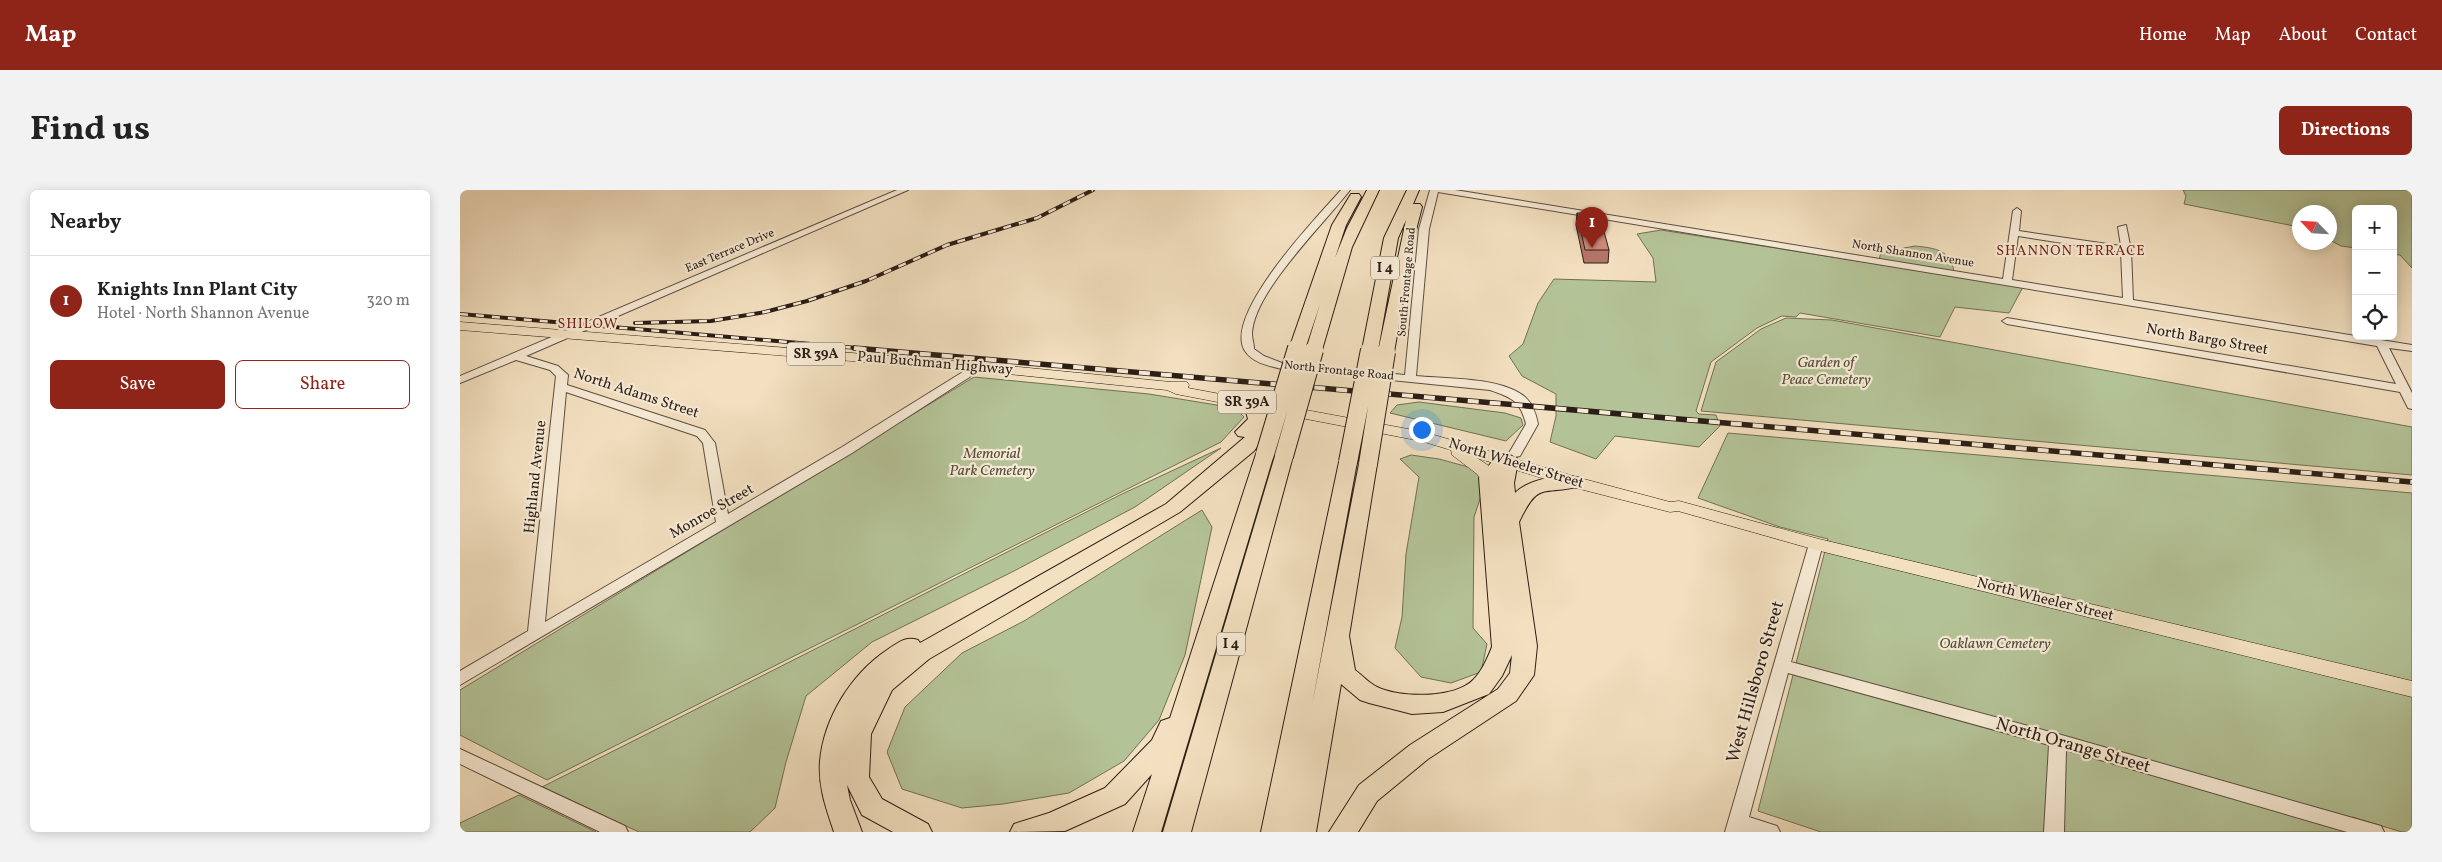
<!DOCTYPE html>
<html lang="en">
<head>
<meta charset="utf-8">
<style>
  :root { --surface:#fff; --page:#f2f2f2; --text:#222; --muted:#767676; --line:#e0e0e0; --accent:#8f2418 }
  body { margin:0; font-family:Vollkorn,serif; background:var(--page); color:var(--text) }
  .controls { position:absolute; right:15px; top:15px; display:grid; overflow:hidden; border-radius:8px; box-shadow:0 2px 12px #0003 }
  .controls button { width:45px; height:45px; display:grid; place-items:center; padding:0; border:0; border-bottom:1px solid var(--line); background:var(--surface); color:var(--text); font:25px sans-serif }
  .compass { position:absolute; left:1832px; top:15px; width:45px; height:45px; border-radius:50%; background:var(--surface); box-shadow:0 2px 12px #0003; rotate:295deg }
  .you { position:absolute; left:961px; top:239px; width:18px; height:18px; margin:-12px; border:4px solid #fff; border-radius:50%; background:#1a73e8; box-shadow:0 0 0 8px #1a73e833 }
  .badge { display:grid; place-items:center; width:32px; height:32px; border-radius:50%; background:var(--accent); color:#fff; font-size:16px; font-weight:700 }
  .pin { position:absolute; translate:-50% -41px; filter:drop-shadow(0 1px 2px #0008) }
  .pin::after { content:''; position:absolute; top:26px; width:18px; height:15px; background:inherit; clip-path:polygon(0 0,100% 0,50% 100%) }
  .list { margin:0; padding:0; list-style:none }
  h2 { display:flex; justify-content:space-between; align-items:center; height:65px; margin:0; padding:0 20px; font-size:21px }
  h2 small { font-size:16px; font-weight:400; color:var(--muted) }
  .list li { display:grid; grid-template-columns:32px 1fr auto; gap:15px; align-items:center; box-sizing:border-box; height:90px; padding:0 20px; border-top:1px solid var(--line) }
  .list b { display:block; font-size:19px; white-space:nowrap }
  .list p { margin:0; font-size:16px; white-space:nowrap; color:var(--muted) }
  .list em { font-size:16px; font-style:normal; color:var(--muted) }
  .actions { display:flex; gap:10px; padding:15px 20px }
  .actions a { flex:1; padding:11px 0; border:1px solid var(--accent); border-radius:8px; text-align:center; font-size:18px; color:var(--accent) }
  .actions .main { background:var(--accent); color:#fff }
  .icon { flex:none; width:28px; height:28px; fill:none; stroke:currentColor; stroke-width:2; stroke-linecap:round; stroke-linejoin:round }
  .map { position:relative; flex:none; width:1952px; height:642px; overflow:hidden; border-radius:8px }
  header { display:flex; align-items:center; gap:30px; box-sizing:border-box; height:70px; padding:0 25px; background:var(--accent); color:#fff }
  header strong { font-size:24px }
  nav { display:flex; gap:28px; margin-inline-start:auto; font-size:18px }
  .intro { display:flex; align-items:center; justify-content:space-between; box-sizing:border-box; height:120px; padding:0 30px }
  h1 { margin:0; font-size:35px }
  .button { padding:12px 22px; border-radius:8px; background:var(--accent); color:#fff; font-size:18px; font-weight:700 }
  main { display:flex; gap:30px; padding:0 30px }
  aside { flex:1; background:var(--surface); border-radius:8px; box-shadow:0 2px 12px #0003 }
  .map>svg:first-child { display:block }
  .green { fill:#b4c397; stroke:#707056 }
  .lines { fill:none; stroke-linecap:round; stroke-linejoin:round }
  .minor-casing { stroke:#5d4e40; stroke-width:2 }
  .major-casing { stroke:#2b1e16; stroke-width:1 }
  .highway-casing { stroke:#2b1e16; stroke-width:2 }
  .minor { fill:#f7ebd6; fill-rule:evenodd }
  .major { fill:#f3e0c0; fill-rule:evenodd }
  .highway { fill:#f3e0c0; fill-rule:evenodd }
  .rail-far1-casing { stroke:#2b1e16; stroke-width:4 }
  .rail-casing { stroke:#2b1e16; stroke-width:5.5 }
  .rail-far1 { stroke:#f7ebd6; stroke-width:2.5; stroke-dasharray:8; stroke-linecap:butt }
  .rail { stroke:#f7ebd6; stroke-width:4; stroke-dasharray:11; stroke-linecap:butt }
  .highway-bridge-far1-casing { stroke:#2b1e16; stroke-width:15; stroke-linecap:butt }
  .highway-bridge-casing { stroke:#2b1e16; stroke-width:20; stroke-linecap:butt }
  .highway-bridge-far1 { stroke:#f3e0c0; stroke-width:14 }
  .highway-bridge { stroke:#f3e0c0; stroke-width:18 }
  .wall { fill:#b47667; stroke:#2b1e16 }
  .building { fill:#d18978; stroke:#2b1e16 }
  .labels { text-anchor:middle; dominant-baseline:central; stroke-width:4.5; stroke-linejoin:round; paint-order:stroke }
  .far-street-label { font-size:12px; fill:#2b1e16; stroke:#f7ebd6 }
  .far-neighbourhood-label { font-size:14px; letter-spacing:1px; fill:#7a1f14; stroke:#f7ebd6 }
  .shield { fill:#f7ebd6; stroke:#685c50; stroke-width:1 }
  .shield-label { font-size:14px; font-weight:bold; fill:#2b1e16 }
  .street-label { font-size:15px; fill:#2b1e16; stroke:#f7ebd6 }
  .park-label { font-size:15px; font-style:italic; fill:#54503d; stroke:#f7ebd6 }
  .near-street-label { font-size:18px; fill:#2b1e16; stroke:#f7ebd6 }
</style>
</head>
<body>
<header>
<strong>Map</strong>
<nav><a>Home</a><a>Map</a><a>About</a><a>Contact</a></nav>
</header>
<div class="intro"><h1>Find us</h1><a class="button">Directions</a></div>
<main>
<aside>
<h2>Nearby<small></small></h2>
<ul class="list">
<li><span class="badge">1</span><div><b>Knights Inn Plant City</b><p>Hotel · North Shannon Avenue</p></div><em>320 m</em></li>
</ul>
<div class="actions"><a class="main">Save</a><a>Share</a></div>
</aside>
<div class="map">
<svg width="1952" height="642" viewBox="0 0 1952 642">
  <rect width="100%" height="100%" fill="#f3e0c0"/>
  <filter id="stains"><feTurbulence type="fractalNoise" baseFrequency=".004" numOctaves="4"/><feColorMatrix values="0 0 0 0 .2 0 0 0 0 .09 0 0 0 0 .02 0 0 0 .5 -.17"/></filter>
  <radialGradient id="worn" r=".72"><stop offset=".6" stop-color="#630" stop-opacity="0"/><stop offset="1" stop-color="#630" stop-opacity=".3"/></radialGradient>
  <path class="green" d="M1723,0h229v78l-12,-13 -7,-1v-45h-37v39l-15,-2 -11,-6v-28h-30l-1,15 -115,-23 2,-8z
    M1201,40l362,57 -14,26 -54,-6 -15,30 -140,-24 -4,4 -14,-1 -25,12 -46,34 -15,49 3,3 17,1 4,11 -21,21 -84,-11 -19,23 -46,-17 6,-26v-22l-34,-18 -13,-20 14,-12 15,-41 16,-24 102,3 -3,-24 -16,-24z
    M1455,56c20,2 36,4 39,26l-75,-12 2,-8z
    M1326,128l46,2 580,107v48l-711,-64 15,-49 45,-33z
    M514,187l175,17 86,14 9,9 -23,25 -674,338 -87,-45v-45z
    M959,212l86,11 16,5 2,7 -17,16 -116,-28 7,-8z
    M1268,243l684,60v339h-10l-50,-15 3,15h-534l-63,-21 70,-272 -48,-12 -82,-29z
    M761,258l-86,59 -121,64 -142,71 -66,54 -20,66 -11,46 -25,24h-111l-97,-45 580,-293z
    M951,265l28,4 33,9 10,11 -1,17 -7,21 -1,111 14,16 -6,28 -30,11 -30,-6 -26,-29 7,-31 4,-63 13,-77 -19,-18z
    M742,320l10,17 -27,128 -26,65 -35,41 -55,32 -66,11 -41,4 -60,-19 -15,-37 18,-45 57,-54 62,-32z
    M59,605l77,37h-136v-9z"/>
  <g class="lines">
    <defs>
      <path id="minor" d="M437,0h11l-382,166 32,10 10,9 -1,10 138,45 10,13 13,71 114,-67 132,-82h8v4l-130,84 -392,232v-14l68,-40 28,-255 -6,-6 -34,-10 -56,23v-7zM106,202l131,44 6,7 13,79 -171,100z
        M881,0h9c-25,33 -97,102 -98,144 0,4 2,10 2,15l10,7 18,7 123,12 14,-146 11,-39h25l548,89 10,-68 4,-3 4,3 -2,20 102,15 -3,-19 8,-2 5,25 2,50 279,45v6l-23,-3 23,45v16l-4,-1 -8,-16 -393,-68 -5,-3 5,-3 389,66 -19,-38 -939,-154 -9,37 -13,147c30,3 86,1 109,21 8,7 11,17 13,27l-18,32 -5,1 -6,-4 17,-29c-6,-24 -14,-26 -36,-34l-208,-21c-13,-3 -29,-6 -37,-18 -23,-36 73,-135 96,-161zM1558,46l103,16 2,46 -111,-18z
        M1356,350l7,4 -32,118 267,72 316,90 7,2 3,6h-37l-281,-82 -2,82h-20l5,-87 -261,-72 -39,144 28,9 3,6h-55l84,-288z
        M0,559l165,77 3,6h-28l-140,-68z"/>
      <path id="major" d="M0,132l518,41 193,19h16l2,3 -1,3 236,44 156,46 90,24 9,-1 140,38 593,142v16l-596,-147 -138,-39 -8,1 -102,-26 -91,-28 12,8 8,12 -2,4h-12l-6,-8 -25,-19 -1,-5 -30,-9 -245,-47 -9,-4 -189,-19 -518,-41z"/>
      <path id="highway" d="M907,0h12l-27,57 -30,103 -2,3h-12l-2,-3 14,-46 -14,42 -2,3h-12l-2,-3 42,-121 19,-31h8l2,3 -15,28 -11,33 12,-30z
        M947,0h12l-6,14h7l2,3 -7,27 -21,118 -2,3h-12l-2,-3 28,-132 -8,18 -20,112 -2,3h-12l-2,-3 22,-112z
        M773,204l22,8 9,11 12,-15h12l3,4 -37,49 -74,61 -251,147 -37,31 -21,44 -2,43 13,22 46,25 4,8h-39l-31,-17 -15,-30 3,15 12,32h-28c-8,-24 -16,-45 -14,-71 4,-43 31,-87 67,-111 11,-7 18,-14 31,-10l2,3 246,-139 79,-67 -7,-1 -3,-4 13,-13 -2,-7 -19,-9 -3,-4 3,-4z
        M805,258l7,2 2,4 -113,378h-28l19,-58 -27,30 -60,27 -55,1 4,-8 35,-11 56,-25 47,-48 9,-19 9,-3 86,-264 2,-4z
        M824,260l7,2 2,4 -102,376h-28l112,-376 2,-4z
        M1049,265l7,2 2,4 -4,22 1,10c14,-14 46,-20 66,-15l3,4 -3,4c-39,10 -42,-6 -62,36l18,124 -3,29 -18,26 -88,58 -51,42 -19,31h-29l30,-47 51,-40 88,-56 12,-16 2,-18 -10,21 -13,18 -46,18 -31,2 -43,-11 -9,-3 -19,-16 -25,148h-55l78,-370 2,-4h14l2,4 -45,243 47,-241 2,-4h14l2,4 -28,172 6,34c7,5 14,13 22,17 22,11 77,12 96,-7 9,-9 14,-21 19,-33l-13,-169 15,-19z"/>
    </defs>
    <use href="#minor" class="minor-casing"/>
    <use href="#major" class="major-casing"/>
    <use href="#highway" class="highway-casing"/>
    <use href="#minor" class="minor"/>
    <use href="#major" class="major"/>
    <use href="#highway" class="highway"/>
    <defs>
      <path id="rail-far1" d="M0,124l409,35
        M175,133l76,-2 54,-9 42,-11 59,-20 81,-36 90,-27 56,-28"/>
      <path id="rail" d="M394,158l1558,134"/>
    </defs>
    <use href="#rail-far1" class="rail-far1-casing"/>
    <use href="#rail" class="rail-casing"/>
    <use href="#rail-far1" class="rail-far1"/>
    <use href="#rail" class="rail"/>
    <defs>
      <path id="highway-bridge-far1" d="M837,159l1,-3"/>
      <path id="highway-bridge" d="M805,264l32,-106
        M824,266l30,-106
        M888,272l22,-112
        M908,274l18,-112"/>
    </defs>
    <use href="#highway-bridge-far1" class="highway-bridge-far1-casing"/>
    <use href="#highway-bridge" class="highway-bridge-casing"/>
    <use href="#highway-bridge-far1" class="highway-bridge-far1"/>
    <use href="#highway-bridge" class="highway-bridge"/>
  </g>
  <path class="wall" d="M1117,23l32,37 -1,13h-24l-8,-38z"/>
  <path class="building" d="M1117,23h22l10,37h-24z"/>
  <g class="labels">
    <g class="far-street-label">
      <text transform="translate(270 61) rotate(-23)">East Terrace Drive</text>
      <text transform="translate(1453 64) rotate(9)">North Shannon Avenue</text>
      <text transform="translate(947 92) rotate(-85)">South Frontage Road</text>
      <text transform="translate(879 181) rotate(6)">North Frontage Road</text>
    </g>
    <g class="far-neighbourhood-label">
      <text x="1611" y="61">SHANNON TERRACE</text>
      <text x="128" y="134">SHILOW</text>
    </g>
    <g class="shield">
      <rect x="911" y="66.5" width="28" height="23" rx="4"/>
      <rect x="327" y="152.5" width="58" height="23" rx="4"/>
      <rect x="758" y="200.5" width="58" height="23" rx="4"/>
      <rect x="757" y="442.5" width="28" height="23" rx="4"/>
    </g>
    <g class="shield-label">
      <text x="925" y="78">I 4</text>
      <text x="356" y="164">SR 39A</text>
      <text x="787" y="212">SR 39A</text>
      <text x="771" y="454">I 4</text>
    </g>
    <g class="street-label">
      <text transform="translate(1747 150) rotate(10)">North Bargo Street</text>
      <text transform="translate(475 174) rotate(5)">Paul Buchman Highway</text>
      <text transform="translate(176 204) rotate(18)">North Adams Street</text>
      <text transform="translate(1056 274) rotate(17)">North Wheeler Street</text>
      <text transform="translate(76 287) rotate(-84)">Highland Avenue</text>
      <text transform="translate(252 322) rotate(-30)">Monroe Street</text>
      <text transform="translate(1585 410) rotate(14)">North Wheeler Street</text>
    </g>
    <g class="park-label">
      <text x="1366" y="173">Garden of<tspan x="1366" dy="17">Peace Cemetery</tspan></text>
      <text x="532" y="264">Memorial<tspan x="532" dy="17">Park Cemetery</tspan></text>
      <text x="1535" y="454">Oaklawn Cemetery</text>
    </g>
    <g class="near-street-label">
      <text transform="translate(1296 492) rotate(-74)">West Hillsboro Street</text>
      <text transform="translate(1613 556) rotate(16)">North Orange Street</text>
    </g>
  </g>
  <rect width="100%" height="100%" filter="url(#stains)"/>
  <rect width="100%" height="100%" fill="url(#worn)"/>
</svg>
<div class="controls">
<button>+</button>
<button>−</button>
<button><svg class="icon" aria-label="locate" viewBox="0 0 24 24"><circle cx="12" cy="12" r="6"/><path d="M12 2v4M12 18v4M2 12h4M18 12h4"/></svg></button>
</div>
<svg class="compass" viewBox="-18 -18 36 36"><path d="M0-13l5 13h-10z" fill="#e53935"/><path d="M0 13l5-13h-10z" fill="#767676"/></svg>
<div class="you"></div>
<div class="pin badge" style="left:1132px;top:58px">1</div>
</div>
</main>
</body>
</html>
